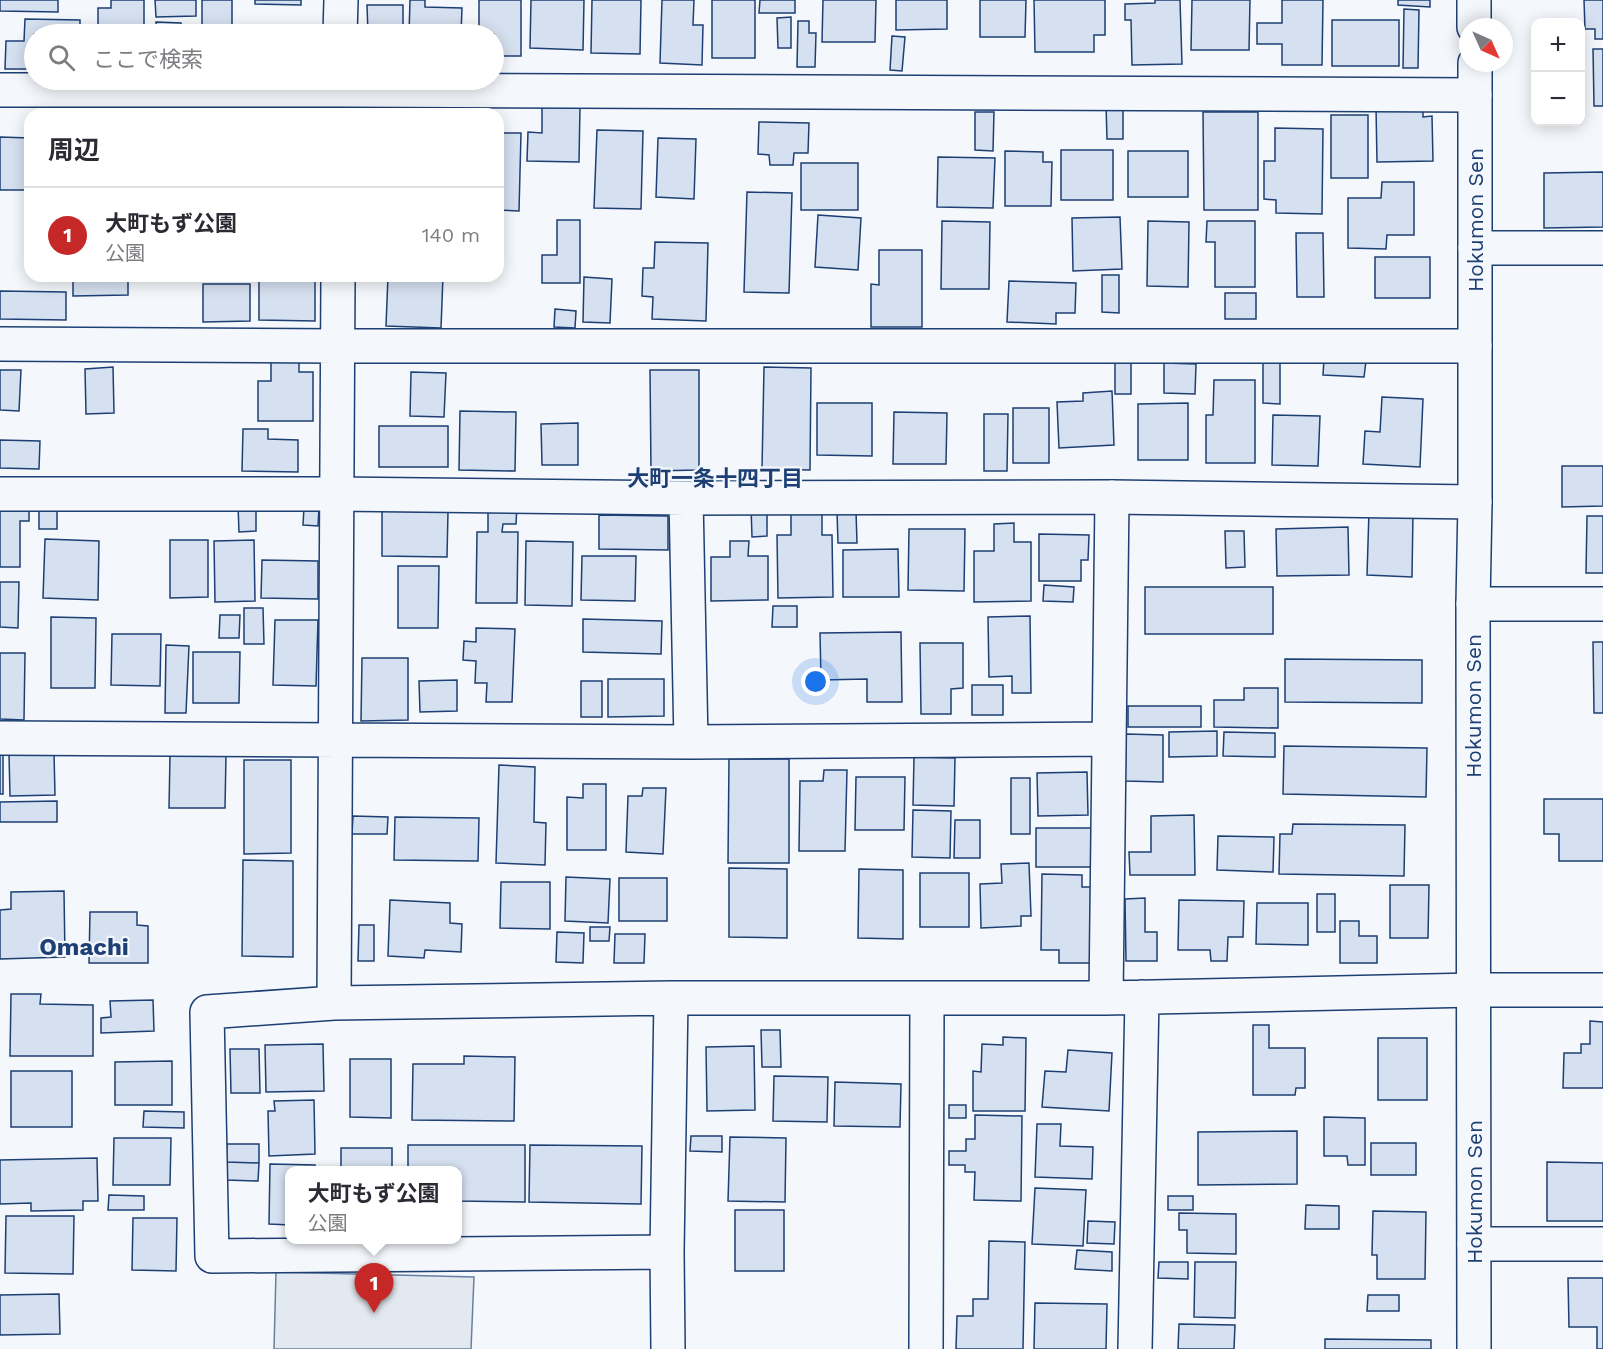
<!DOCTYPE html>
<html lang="ja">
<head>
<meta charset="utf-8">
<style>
  :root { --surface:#fff; --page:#f2f2f3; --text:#2b2b33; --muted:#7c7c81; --line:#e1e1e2; --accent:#c62828 }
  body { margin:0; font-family:"Work Sans","Noto Sans JP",sans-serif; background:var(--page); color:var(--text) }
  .controls { position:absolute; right:18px; top:18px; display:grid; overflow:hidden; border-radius:12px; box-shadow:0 3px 15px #0003 }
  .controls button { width:54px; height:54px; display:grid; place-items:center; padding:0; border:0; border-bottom:2px solid var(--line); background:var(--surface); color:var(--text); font:30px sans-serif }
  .compass { position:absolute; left:1459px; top:18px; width:54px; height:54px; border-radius:50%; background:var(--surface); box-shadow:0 3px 15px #0003; rotate:135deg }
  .you { position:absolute; left:816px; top:682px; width:21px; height:21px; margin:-15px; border:4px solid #fff; border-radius:50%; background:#1a73e8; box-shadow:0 0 0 9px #1a73e833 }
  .badge { display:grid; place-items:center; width:39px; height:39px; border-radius:50%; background:var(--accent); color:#fff; font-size:20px; font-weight:700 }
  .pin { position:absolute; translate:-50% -50px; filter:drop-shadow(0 2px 3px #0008) }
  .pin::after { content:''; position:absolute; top:32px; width:21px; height:18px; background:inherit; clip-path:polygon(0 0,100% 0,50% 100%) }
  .popup { position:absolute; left:285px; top:1166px; width:177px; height:78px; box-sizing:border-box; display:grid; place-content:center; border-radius:12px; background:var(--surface); filter:drop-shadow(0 2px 4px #0005); font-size:20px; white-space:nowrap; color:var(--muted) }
  .popup b { font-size:22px; color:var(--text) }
  .popup::after { content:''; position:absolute; left:50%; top:100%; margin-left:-12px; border:12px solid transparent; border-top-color:var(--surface) }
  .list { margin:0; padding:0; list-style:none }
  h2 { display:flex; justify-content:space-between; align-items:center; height:78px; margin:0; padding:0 24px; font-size:26px }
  h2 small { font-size:20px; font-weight:400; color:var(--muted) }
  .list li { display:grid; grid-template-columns:39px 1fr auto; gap:18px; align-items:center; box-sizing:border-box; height:96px; padding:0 24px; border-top:2px solid var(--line) }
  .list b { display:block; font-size:22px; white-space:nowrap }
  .list p { margin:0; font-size:20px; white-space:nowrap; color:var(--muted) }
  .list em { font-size:20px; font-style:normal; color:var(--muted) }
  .icon { flex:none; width:33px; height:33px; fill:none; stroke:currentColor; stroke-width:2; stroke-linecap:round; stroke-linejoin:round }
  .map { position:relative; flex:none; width:1603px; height:1349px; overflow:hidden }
  .search { position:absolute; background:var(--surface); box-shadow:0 3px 15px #0003; left:24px; top:24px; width:480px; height:66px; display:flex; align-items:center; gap:15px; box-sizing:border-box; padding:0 21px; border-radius:33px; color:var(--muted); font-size:22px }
  .panel { position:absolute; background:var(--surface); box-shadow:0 3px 15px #0003; left:24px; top:108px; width:480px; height:174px; border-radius:18px }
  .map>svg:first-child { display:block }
  .green { fill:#e3e9f0; stroke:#687fa3; stroke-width:1.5 }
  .building { fill:#d5e0f0; stroke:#1d3f73; stroke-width:1.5 }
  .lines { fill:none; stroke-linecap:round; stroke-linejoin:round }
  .minor-casing { stroke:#1d3f73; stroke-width:36 }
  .tertiary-casing { stroke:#1d3f73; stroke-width:36 }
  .minor { stroke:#f4f7fb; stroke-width:33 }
  .tertiary { stroke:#f4f7fb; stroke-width:33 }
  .labels { text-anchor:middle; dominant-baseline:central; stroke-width:4.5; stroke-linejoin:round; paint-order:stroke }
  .street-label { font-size:21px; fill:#1d3f73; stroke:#f4f7fb }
  .neighbourhood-label { font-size:22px; font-weight:bold; fill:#1d3f73; stroke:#f4f7fb }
  .quarter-label { font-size:24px; font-weight:bold; fill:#1d3f73; stroke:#f4f7fb }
</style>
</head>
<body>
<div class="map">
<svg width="1603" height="1349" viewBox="0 0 1603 1349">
  <rect width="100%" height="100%" fill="#f4f7fb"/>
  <path class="green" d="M276,1272l198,5 -3,72h-197z"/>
  <path class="building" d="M0,0h58v12l-58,-1z
    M111,0h33v34h-46v-26h13z
    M155,0h41v16l-40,1z
    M202,0h30v32h-30z
    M255,0h46v5l-46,-1z
    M410,0h15v7l37,1 -1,26h-52z
    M479,0h42v56h-27v-22h-15z
    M531,0h53l-1,50 -53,-2z
    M592,0h49l-1,54 -49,-1z
    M662,0h32l-1,25h10l-1,40 -42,-2z
    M712,0h43v58h-43z
    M760,0h35v13h-36z
    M823,0h53l-1,42h-53z
    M896,0h51v29l-51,1z
    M980,0h46l-1,37h-45z
    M1034,0h71v35h-11v17h-59z
    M1155,0h25l2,64 -50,1 -1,-45h-6v-16l30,-1z
    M1192,0h58l-1,50h-58z
    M1282,0h41l-1,65h-40v-21h-25v-21h25z
    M1398,0h32v7l-32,-2z
    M1584,0h19v39h-8v-10h-10z
    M367,5h36v29h-35z
    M1404,9l15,1 -1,58h-15z
    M791,17v31h-13l-1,-30z
    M25,19l55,1v14h-46v35h-29l1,-28h18z
    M1332,20h67v46h-67z
    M798,21h11v12h7l-1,34h-18z
    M156,22l25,1 1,11h-25z
    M269,25h52l-1,9h-52z
    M892,36l13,1 -3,34 -12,-1z
    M1593,49h10v57h-9z
    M1106,104h17v35h-16z
    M542,106h38l-1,56 -52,-1 1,-29 14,1z
    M1376,107h47v10l9,-1 1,45 -56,1z
    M975,112h19l-1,39 -18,-1z
    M1203,112h55v98h-54z
    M1331,115h37v63h-37z
    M759,122l50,1 -1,30h-14l-1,12h-23l-1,-10 -11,-1z
    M1275,128l48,1 -1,85 -46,-1v-13l-12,-1v-38h11z
    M597,130l46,1 -2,78 -47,-1z
    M498,133h23l-2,78 -21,-1z
    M0,137l30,1v52h-30z
    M658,138l38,1 -2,60 -38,-2z
    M1061,150h52v50h-52z
    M1005,151l38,1v10h9l-1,44h-46z
    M1128,151h60v46h-60z
    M938,157l57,1 -2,50 -56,-1z
    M801,163h57v47h-57z
    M1603,172v55l-59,1v-55z
    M1382,182h32v53h-27l-1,14 -38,-1v-50h33z
    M747,192l45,1 -3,100 -45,-1z
    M818,215l43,3 -3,52 -43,-3z
    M1120,217l2,52 -49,2 -1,-53z
    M557,220h23v63h-38v-28h15z
    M942,221l48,1 -1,67h-48z
    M1148,221l41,1 -1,65 -41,-1z
    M1207,221h48v66h-40v-45h-9z
    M1296,233h27l1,64h-27z
    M655,242l53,1 -2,78 -54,-2 1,-22 -11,-1 1,-28h11z
    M879,250h43v77h-51v-43l8,1z
    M1375,257h55v41h-55z
    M1102,275h17v38l-17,-1z
    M73,276h55v19l-55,1z
    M259,276h56v45l-56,-1z
    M388,276h55l-2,52 -55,-2z
    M584,277l28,2 -2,44 -27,-1z
    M1009,281l67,2 -1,30h-19v11l-49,-2z
    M203,284h47v37l-47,1z
    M0,291l66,1v28l-66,-1z
    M1225,293h31v26h-31z
    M555,309l21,2 -1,17 -21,-1z
    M1324,359l42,2 -2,16 -41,-2z
    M1131,360v34h-16v-33z
    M1263,361h17v43l-17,-1z
    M271,362h28v10h14v49h-55v-40h13z
    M1164,363l32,1 -1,30 -31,-1z
    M113,367l1,46 -28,1 -1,-45z
    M764,367l47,1 -1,102 -48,-1z
    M0,370h21l-2,41 -19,-1z
    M650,370h49v100l-48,1z
    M411,372l35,1 -2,44 -34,-1z
    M1214,380h41v83h-49v-48h7z
    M1112,391l2,54 -55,3 -2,-46 26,-1v-8z
    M1382,397l41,2 -3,68 -57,-3 2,-33 15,1z
    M817,403h55v53l-55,-1z
    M1188,403v57h-50v-56z
    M1013,408h36v55h-36z
    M460,411l56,1 -1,59 -56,-1z
    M894,412l53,1 -1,51h-53z
    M984,414h24l-1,57h-23z
    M1273,415l47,1 -2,50 -46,-1z
    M578,423v42h-36l-1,-41z
    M379,426h69v41h-69z
    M243,429h25v10l30,1v32l-56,-1z
    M0,440l40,1 -1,28 -39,-1z
    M1562,466h41v40l-41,1z
    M39,503h18v26h-18z
    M488,504l29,1 -1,19h-13l-1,8h16l-1,71h-41l1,-71h11z
    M238,505h18v26l-17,1z
    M767,505v31l-15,1 -1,-31z
    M304,507l15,1 -1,18 -15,-1z
    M29,510v11h-9v46h-20v-56z
    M791,510h31v25h10l1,62 -55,1 -1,-63h14z
    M382,511l66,1 -1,45 -65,-1z
    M856,511l1,32h-19l-1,-31z
    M1369,511l44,1 -1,65 -45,-2z
    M599,515l69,1v34l-69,-1z
    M1587,516h16v57h-17z
    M1014,523v19h17v59l-57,1v-51h20v-27z
    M1348,527l1,48 -72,1 -1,-47z
    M909,529h56l-1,62 -56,-1z
    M1225,531h19l1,36 -19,1z
    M1039,534l50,1 -1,25h-7v21h-42z
    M45,539l54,2 -1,59 -55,-2z
    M170,540h38v57l-38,1z
    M254,540l1,61 -40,1 -1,-61z
    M526,541l47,1 -1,64 -47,-1z
    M730,541h19l-1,15h20v44l-57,1v-44h19z
    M898,549l1,48h-56v-47z
    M582,556h54l-1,45 -54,-1z
    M262,560l56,1v38l-57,-1z
    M398,566h41l-1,62h-40z
    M0,582h19l-1,46 -18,-1z
    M1044,585l30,2 -1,15 -30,-1z
    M1145,587h128v47h-128z
    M773,606h24v21h-25z
    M244,608h19l1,36h-20z
    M220,615h20l-1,23h-20z
    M1030,616l1,77h-19v-17l-23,1 -1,-60z
    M51,617l45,1 -1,70h-44z
    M583,619l79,2 -1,33 -78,-2z
    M275,620h43l-2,66 -43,-1z
    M476,628l39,1 -3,73h-26l1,-19h-12l1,-22 -13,-1 1,-19 12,1z
    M901,632l1,70h-35v-23l-46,1 -1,-47z
    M112,634h49l-1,52 -49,-1z
    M1593,642h10v71h-9z
    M920,643h43v45l-12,1v25h-30z
    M166,645l23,1 -3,67h-21z
    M193,652h47l-1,51h-46z
    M0,653h25l-1,67 -24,-1z
    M362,658h46v62l-47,1z
    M1285,659l137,1v43l-137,-1z
    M608,679h56v37l-56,1z
    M457,680v31l-37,1 -1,-31z
    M581,681h21v36h-21z
    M972,685h31v30h-31z
    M1244,688h34v40l-64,-1v-27h30z
    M1128,706h73v21h-73z
    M1217,731v25l-48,1v-25z
    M1224,732l51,1v24l-52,-1z
    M1126,734l37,1v47l-38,-1z
    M1284,746l143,2 -1,49 -143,-3z
    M0,751h3v43h-3z
    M54,753l1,42 -45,1 -1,-42z
    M170,755h56l-1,53h-56z
    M914,757l41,1 -1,48 -41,-1z
    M729,759h60v104h-61z
    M244,760h47v93l-47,1z
    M499,765l36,2 -1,55 12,1 -1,42 -49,-2z
    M824,770h23l-2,81h-46l1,-70h23z
    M1087,772l1,43 -50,1 -1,-43z
    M856,777h49l-1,53h-49z
    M1011,778h19v56h-19z
    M583,784h23v66h-39v-53l16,1z
    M643,788h23l-3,66 -37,-2 2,-56h14z
    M1544,799h59v62h-44v-27h-15z
    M57,801v21h-57v-20z
    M913,810l38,1 -1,47 -38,-1z
    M1194,815l1,60h-65l-1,-23h22v-36z
    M353,816l35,1 -1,17h-35z
    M395,817l84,1 -1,43 -84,-1z
    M955,820h25v38h-26z
    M1293,824l112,1 -1,51 -125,-2 1,-40h12z
    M1036,828h55v39h-55z
    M1218,836l56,1 -1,35 -56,-2z
    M243,860l50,1v96l-51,-1z
    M1029,863l2,53h-10v10l-40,2 -1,-44 22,-1 -1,-19z
    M729,868l58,1v69l-58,-1z
    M859,869l44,1v69l-45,-1z
    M920,873h49v54h-49z
    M1042,874l40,1v12h12l-2,76h-33v-13h-18z
    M566,877l44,2 -2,44 -43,-2z
    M619,878h48v43h-48z
    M501,882h49v47l-50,-1z
    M1390,885h39l-1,53h-38z
    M64,891l1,66 -65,2v-49l11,-1v-17z
    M1317,894h18v38h-18z
    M1145,898v34h12v29h-31l-1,-62z
    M390,900l60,3v20l12,1 -1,28 -36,-2 -1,8 -36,-2z
    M1179,900l65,1 -1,36h-15l-1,24h-16l-1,-11h-32z
    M1257,903h51v42l-52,-1z
    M90,912h47v13l11,1v37h-59z
    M1340,921h19v15h18v27h-37z
    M359,925h15v36h-16z
    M590,927h20l-1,14h-19z
    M557,932l27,1 -1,30 -27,-1z
    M615,934h30l-1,29h-30z
    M11,994h30l-1,10 53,1v51h-83z
    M153,1000l1,31 -53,2v-15l10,-1 -1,-16z
    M1590,1021l13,1v66h-40l1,-35h17v-9h9z
    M1253,1025h16v23h36v40h-9l-1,7h-42z
    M761,1030h19l1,37h-19z
    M1003,1037l23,1 -1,73h-52v-40l8,1 1,-28 21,1z
    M1378,1038h49v62h-49z
    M323,1044l1,47 -58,1 -1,-47z
    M754,1046l1,64 -48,1 -1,-64z
    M230,1049h29l1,44h-29z
    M1068,1050l44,3 -3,58 -67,-4 3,-36 21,1z
    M464,1056l51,1 -1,64 -102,-1 1,-56h51z
    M350,1059h41v59l-41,-1z
    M172,1061v44h-57v-43z
    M11,1071h61v56h-61z
    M774,1076l54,1 -1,45 -54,-1z
    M835,1082l66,2 -1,43 -66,-1z
    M314,1100l1,54 -46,2 -1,-45h7l-1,-10z
    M949,1105h17v13h-17z
    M144,1111l40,1v16l-41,-1z
    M975,1115l47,1 -1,85 -47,-1 1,-28h-10v-7h-16v-14h17v-12h9z
    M1324,1117l41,1v47h-17l-1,-9h-23z
    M1037,1124h24l-1,22 33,1 -1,32 -57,-2z
    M1297,1131v53l-99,1v-53z
    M691,1136h31v16l-32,-1z
    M730,1137l56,1 -1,64 -57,-1z
    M114,1138h57l-1,47h-57z
    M1371,1143h45v32h-45z
    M227,1144h32v19l-33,-1z
    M408,1145h117v57l-67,-1v-31h-50z
    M530,1145l112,1 -1,58 -112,-2z
    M341,1148h51v22h-51z
    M97,1158l1,43h-15v9l-52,1v-8l-31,1v-44z
    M226,1162l33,1 -1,18 -32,-1z
    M1547,1162l56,1v58h-56z
    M270,1164l45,1v5h-25v55l-21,-1z
    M1035,1188l51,2 -3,56 -51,-2z
    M109,1195l35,1v14h-36z
    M1168,1196h25v14h-25z
    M1306,1205l33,1v23h-34z
    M735,1210h49v61h-49z
    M1373,1211l53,1 -1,67h-48v-24h-5z
    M1179,1213l57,1v40l-49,-1v-23h-8z
    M6,1216h68l-1,58 -68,-1z
    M133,1218h44l-1,53 -44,-1z
    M1088,1221l27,1 -1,22 -27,-1z
    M989,1241l36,1 -2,107h-67l1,-33h16v-17h15z
    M1077,1250l35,2v19l-37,-2z
    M1159,1262h29v17l-30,-1z
    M1195,1262h41l-1,56 -41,-1z
    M1568,1278h35v71h-6v-22h-28z
    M59,1294l1,40 -60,1v-40z
    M1368,1295h31v16h-32z
    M1035,1303l72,1 -1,45h-72z
    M1179,1324l56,1 -1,24h-56z
    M1325,1339l106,1v9h-106z"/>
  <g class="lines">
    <defs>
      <path id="minor" d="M340,34l1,-34
        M0,90h340l1135,5
        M1475,248h128
        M0,344l337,2h1138
        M0,494h336l350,4 426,-1 363,5
        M686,498l5,244
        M1473,604h130
        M0,738l691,4 418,-3
        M1106,998l6,-501
        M334,1003l4,-727
        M1474,1244h129
        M667,1252l-455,4 -5,-244 127,-9 337,-5h435l368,-8h129
        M668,1349l-1,-97 4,-254
        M926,1349l1,-351
        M1135,1349l7,-352"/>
      <path id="tertiary" d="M1474,0v27
        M1474,1349l-1,-745 2,-102v-439"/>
    </defs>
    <use href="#minor" class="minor-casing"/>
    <use href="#tertiary" class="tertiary-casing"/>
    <use href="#minor" class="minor"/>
    <use href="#tertiary" class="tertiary"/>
  </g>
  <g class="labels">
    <g class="street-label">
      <text transform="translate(1475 220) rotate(-90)">Hokumon Sen</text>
      <text transform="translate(1473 706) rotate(-90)">Hokumon Sen</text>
      <text transform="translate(1474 1192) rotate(-90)">Hokumon Sen</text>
    </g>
    <g class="neighbourhood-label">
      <text x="715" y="478">大町一条十四丁目</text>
    </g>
    <g class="quarter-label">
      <text x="84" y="947">Omachi</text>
    </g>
  </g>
</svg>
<div class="controls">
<button>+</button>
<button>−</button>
</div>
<svg class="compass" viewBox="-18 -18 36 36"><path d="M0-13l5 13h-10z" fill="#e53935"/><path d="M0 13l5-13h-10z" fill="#7c7c81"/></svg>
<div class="you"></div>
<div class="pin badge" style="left:374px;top:1313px">1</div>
<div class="popup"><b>大町もず公園</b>公園</div>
<div class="search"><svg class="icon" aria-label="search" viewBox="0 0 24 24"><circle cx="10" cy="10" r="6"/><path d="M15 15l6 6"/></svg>ここで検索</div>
<section class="panel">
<h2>周辺<small></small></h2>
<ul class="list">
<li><span class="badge">1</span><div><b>大町もず公園</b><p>公園</p></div><em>140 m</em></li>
</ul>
</section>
</div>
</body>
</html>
